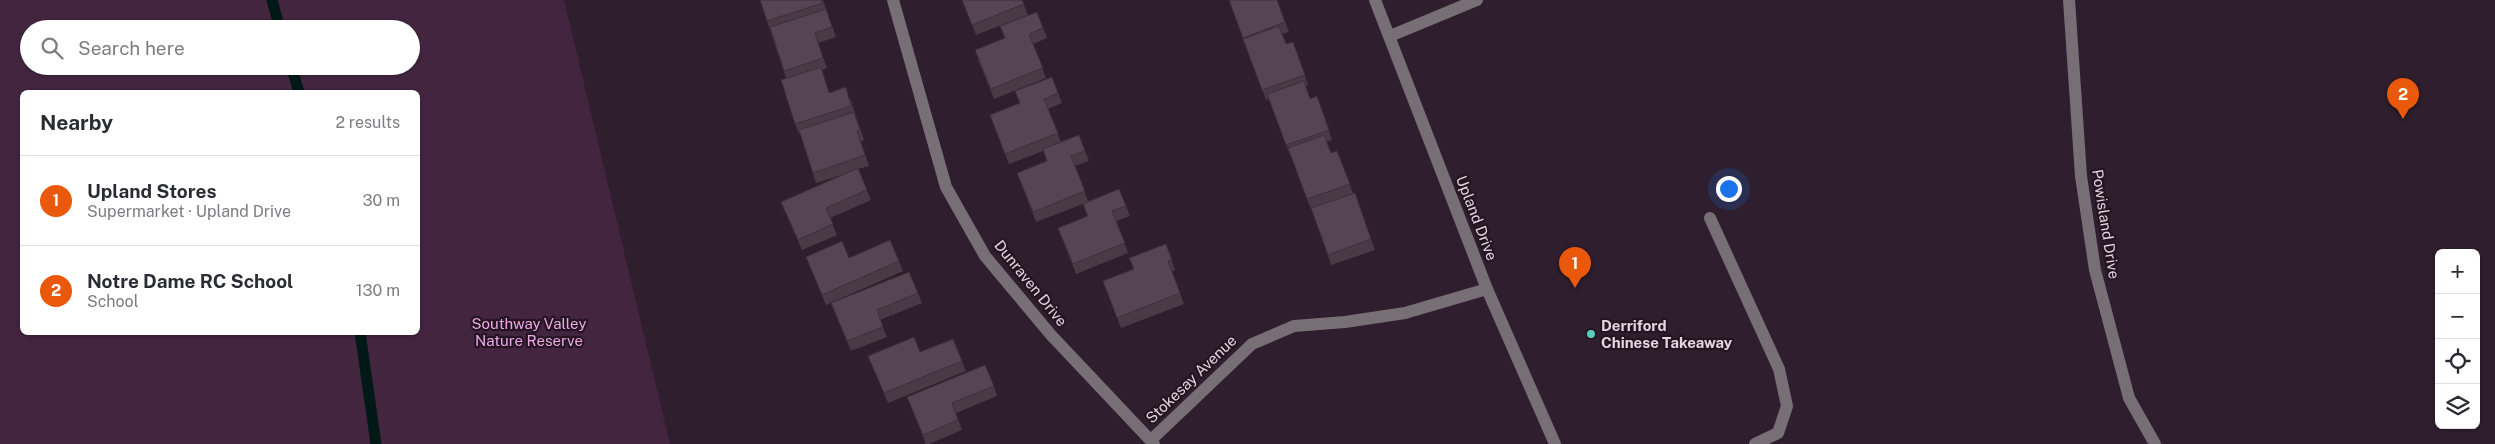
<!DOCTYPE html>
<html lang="en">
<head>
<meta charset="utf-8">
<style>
  :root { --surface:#fff; --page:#f2f2f3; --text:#2b2b33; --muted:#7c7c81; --line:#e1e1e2; --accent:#ea580c }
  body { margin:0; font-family:"Public Sans",sans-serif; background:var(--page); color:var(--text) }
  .controls { position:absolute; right:15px; bottom:15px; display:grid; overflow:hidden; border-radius:8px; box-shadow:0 1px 4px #0004 }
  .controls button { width:45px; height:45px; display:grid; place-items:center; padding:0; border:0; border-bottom:1px solid var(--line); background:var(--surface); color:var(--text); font:25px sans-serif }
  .you { position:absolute; left:1728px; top:188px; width:18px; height:18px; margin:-12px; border:4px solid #fff; border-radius:50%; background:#1a73e8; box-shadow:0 0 0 8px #1a73e833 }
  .badge { display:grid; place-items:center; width:32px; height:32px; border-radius:50%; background:var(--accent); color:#fff; font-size:16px; font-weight:700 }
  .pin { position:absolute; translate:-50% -41px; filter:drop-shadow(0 1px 2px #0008) }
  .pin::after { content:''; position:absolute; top:26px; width:18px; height:15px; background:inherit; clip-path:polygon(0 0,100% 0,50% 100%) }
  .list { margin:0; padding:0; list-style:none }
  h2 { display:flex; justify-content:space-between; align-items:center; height:65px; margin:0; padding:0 20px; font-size:21px }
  h2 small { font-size:16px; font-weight:400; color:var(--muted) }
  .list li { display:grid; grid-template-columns:32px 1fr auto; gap:15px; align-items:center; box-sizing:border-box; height:90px; padding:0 20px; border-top:1px solid var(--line) }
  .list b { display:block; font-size:19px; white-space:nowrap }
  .list p { margin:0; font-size:16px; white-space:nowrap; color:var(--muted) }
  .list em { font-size:16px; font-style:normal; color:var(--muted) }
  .icon { flex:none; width:28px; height:28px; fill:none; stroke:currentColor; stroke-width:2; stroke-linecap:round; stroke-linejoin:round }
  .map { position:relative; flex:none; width:2495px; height:444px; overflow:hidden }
  .search { position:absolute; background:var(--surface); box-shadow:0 1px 4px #0004; left:20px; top:20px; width:400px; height:55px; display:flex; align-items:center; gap:12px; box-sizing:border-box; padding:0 18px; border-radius:28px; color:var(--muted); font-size:19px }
  .panel { position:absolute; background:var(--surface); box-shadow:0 1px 4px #0004; left:20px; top:90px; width:400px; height:245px; border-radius:8px }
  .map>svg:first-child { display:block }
  .green { fill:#432540; fill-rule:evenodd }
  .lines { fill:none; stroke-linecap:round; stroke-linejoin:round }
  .stream { stroke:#001916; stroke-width:11 }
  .minor { stroke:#776e76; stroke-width:12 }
  .wall { fill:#4a3a47 }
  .building { fill:#564353; stroke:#3c2f3a }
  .poi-dot { fill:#59cebf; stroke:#251523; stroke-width:2 }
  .labels { text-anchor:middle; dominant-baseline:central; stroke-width:4.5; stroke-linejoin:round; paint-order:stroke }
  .street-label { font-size:15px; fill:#e1d6df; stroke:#251523 }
  .park-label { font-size:15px; fill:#eea8e6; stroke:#251523 }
  .poi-label { font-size:15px; font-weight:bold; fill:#e1d6df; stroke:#251523; text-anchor:start }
</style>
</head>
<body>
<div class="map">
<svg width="2495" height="444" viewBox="0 0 2495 444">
  <rect width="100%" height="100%" fill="#2f1e2d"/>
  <path class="green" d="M0,0h564l106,444h-670zM29,29h382v37h-382zM22,92h396v240h-396z"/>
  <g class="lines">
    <path class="stream" d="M272,0l8,29
      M291,66l8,26
      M360,332l16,112"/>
    <path class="minor" d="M893,0l53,187 39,69 66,79 103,109
      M1375,0l112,289 68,155
      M2069,0l12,176 14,94 34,128 26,46
      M1390,36l87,-36
      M1710,218l69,151 8,37 -9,27 -23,11
      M1151,440l101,-96 42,-18 51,-4 60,-9 82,-24"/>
  </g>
  <path class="wall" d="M760,0h63l13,37 -18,6 9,25 -5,2 7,23 21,5 14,42 -3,1 8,25 -11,3 13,31 -41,18 7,17 -35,15 -21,-48 70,-30 -35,11 -16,-50 -1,1 -4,-10 -9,-46z
    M962,0h60l6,15 -52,20z
    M1229,0h48l12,32 -7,2 4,10 7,-2 15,43 -2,1 4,13 7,-3 15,44 -5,2 4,11 6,-2 16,42h2l20,57 -44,15 -19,-56 -1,1 -20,-55h-1l-21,-56 -3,1z
    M1037,12l10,26 -14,6 13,34 -52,21 -16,-39z
    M1052,77l10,26 -14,6 13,33 18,-7 10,26 -14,5 13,35 31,-12 11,27 -14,5 12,32 -52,21 -18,-46 29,-12 -4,-12 -47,18 -15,-39 26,-22 -4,-10 -34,13 -19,-49 29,-12z
    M1166,244l9,26 -3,1 12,33 -63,24 -18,-47 30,-12z
    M806,257l43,1 50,3 4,10 -77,34z
    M918,293l4,10 -42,17 7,17 -36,14 -20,-48z
    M920,352l42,9 4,10 -78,32 -20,-47z
    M994,386l3,10 -41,17 6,17 -33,14h-3l-19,-47z"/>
  <path class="building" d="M760,0h62l1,3 -56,18z
    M962,0h60l2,4 -52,21z
    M1229,0h48l8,22 -42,16z
    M826,9l6,18 -17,6 8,25 -39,13 -14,-44z
    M1037,12l6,16 -14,6 14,34 -52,21 -16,-39 30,-12 -5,-12z
    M1279,26l7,18 7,-2 12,33 -43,15 -19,-51z
    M821,67l8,26 17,-6 5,19 -56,18 -14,-44z
    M1052,77l6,16 -14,6 14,34 -53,21 -15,-39 30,-12 -5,-12z
    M1304,81l6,18 7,-3 12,34 -43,15 -19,-51z
    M854,112l6,18 -3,1 8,24 -52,18 -14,-43z
    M1079,135l6,16 -14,5 14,35 -52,21 -16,-39 30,-12 -4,-12z
    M1324,135l7,18 6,-2 13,33 -43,15 -19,-51z
    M858,168l9,22 -41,18 7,16 -35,16 -17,-38z
    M1119,189l7,17 -14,5 13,32 -52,21 -15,-36 30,-12 -5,-12z
    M1355,193l16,46 -43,16 -17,-47z
    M890,240l9,21 -77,34 -16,-38 36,-16 7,17z
    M1166,244l6,16 -4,1 12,32 -63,25 -14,-37 31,-12 -5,-11z
    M909,272l9,21 -41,17 6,17 -36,14 -16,-38z
    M914,337l6,15 33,-13 9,22 -78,32 -16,-37z
    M985,365l9,21 -42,17 6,17 -35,15 -16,-38z"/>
  <circle class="poi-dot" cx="1591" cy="334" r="5"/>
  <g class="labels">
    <g class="street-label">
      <text transform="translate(1477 218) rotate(69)">Upland Drive</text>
      <text transform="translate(2106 224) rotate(81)">Powisland Drive</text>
      <text transform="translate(1031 283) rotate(51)">Dunraven Drive</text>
      <text transform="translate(1191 379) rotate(-44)">Stokesay Avenue</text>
    </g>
    <g class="park-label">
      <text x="529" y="323">Southway Valley<tspan x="529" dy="17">Nature Reserve</tspan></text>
    </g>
    <g class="poi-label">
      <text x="1601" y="325">Derriford<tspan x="1601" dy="17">Chinese Takeaway</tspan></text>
    </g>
  </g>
</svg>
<div class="controls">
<button>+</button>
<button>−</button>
<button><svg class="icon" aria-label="locate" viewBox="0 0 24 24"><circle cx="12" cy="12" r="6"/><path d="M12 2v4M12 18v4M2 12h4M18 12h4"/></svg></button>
<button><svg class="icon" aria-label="layers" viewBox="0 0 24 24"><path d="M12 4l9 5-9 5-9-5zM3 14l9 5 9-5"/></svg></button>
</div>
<div class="you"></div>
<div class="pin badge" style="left:1575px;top:288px">1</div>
<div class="pin badge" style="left:2403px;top:119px">2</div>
<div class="search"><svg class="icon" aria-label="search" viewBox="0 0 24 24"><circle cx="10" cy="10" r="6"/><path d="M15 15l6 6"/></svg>Search here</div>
<section class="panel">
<h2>Nearby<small>2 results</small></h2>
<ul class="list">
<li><span class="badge">1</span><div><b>Upland Stores</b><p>Supermarket · Upland Drive</p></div><em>30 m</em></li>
<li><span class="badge">2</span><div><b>Notre Dame RC School</b><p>School</p></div><em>130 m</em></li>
</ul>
</section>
</div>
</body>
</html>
